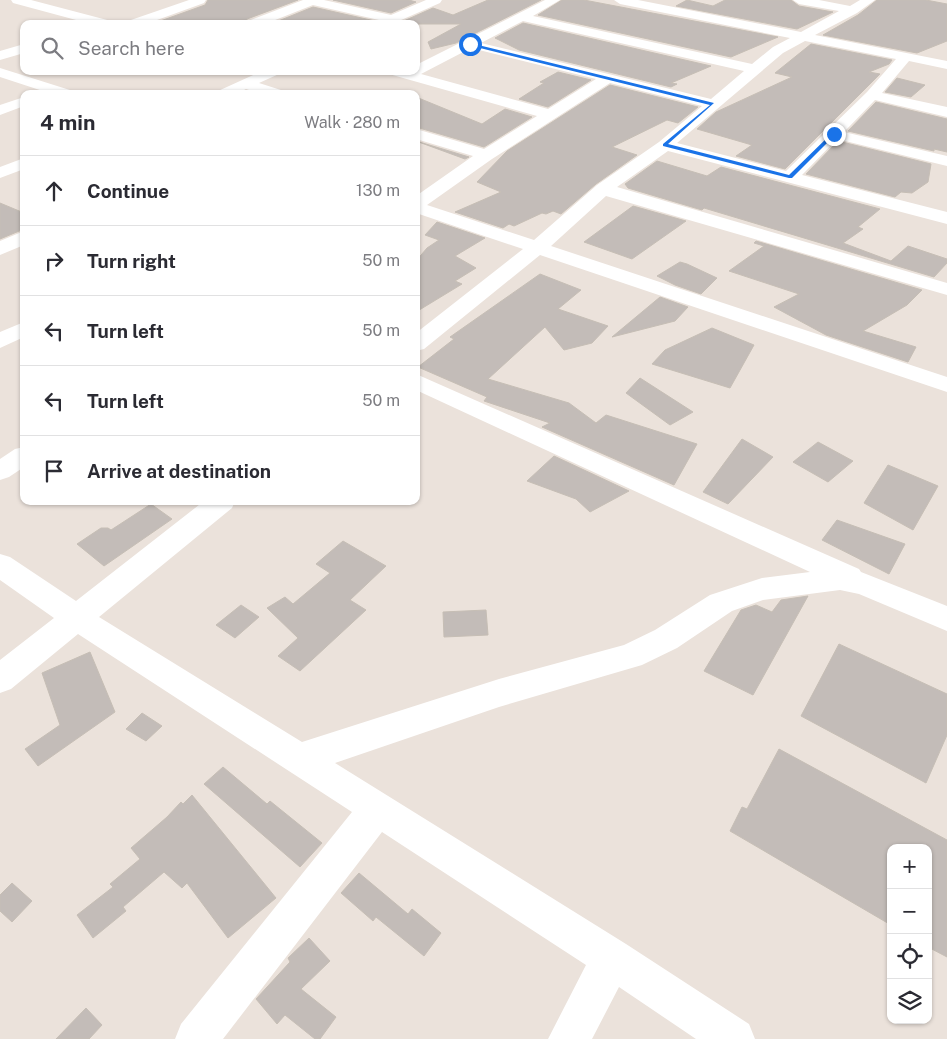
<!DOCTYPE html>
<html lang="en">
<head>
<meta charset="utf-8">
<style>
  :root { --surface:#fff; --page:#f7f7f7; --text:#2b2b33; --muted:#7c7c81; --line:#e1e1e2 }
  body { margin:0; font-family:"Public Sans",sans-serif; background:var(--page); color:var(--text) }
  .controls { position:absolute; right:15px; bottom:15px; display:grid; overflow:hidden; border-radius:10px; box-shadow:0 1px 4px #0004 }
  .controls button { width:45px; height:45px; display:grid; place-items:center; padding:0; border:0; border-bottom:1px solid var(--line); background:var(--surface); color:var(--text); font:25px sans-serif }
  .stop { position:absolute; width:15px; height:15px; margin:-11px; border:4px solid #1a73e8; border-radius:50%; background:#fff }
  .stop.end { background:#1a73e8; border-color:#fff; box-shadow:0 1px 5px #0008 }
  .list { margin:0; padding:0; list-style:none }
  h2 { display:flex; justify-content:space-between; align-items:center; height:65px; margin:0; padding:0 20px; font-size:21px }
  h2 small { font-size:16px; font-weight:400; color:var(--muted) }
  .list li { display:grid; grid-template-columns:32px 1fr auto; gap:15px; align-items:center; box-sizing:border-box; height:70px; padding:0 20px; border-top:1px solid var(--line) }
  .list b { display:block; font-size:19px; white-space:nowrap }
  .list em { font-size:16px; font-style:normal; color:var(--muted) }
  .icon { flex:none; width:28px; height:28px; fill:none; stroke:currentColor; stroke-width:2; stroke-linecap:round; stroke-linejoin:round }
  .map { position:relative; flex:none; width:947px; height:1039px; overflow:hidden }
  .search { position:absolute; background:var(--surface); box-shadow:0 1px 4px #0004; left:20px; top:20px; width:400px; height:55px; display:flex; align-items:center; gap:12px; box-sizing:border-box; padding:0 18px; border-radius:10px; color:var(--muted); font-size:19px }
  .panel { position:absolute; background:var(--surface); box-shadow:0 1px 4px #0004; left:20px; top:90px; width:400px; height:415px; border-radius:10px }
  .map>svg:first-child { display:block }
  .building { fill:#c3bcb8; stroke:#c6beb5 }
  .lines { fill:none; stroke-linecap:round; stroke-linejoin:round }
  .minor { fill:#fff; fill-rule:evenodd }
  .route { fill:#1a73e8 }
</style>
</head>
<body>
<div class="map">
<svg width="947" height="1039" viewBox="0 0 947 1039">
  <rect width="100%" height="100%" fill="#ebe2db"/>
  <path class="building" d="M208,0h90l-51,19 -2,5h-93l53,-19z
    M333,0h76l7,2 -25,11z
    M488,0h53l-85,43 -25,6 -3,-7 33,-18h-64l36,-16 20,7z
    M562,0h22l194,37 -47,20 -193,-42z
    M687,0l26,6 12,-6h66l8,6 34,6 -36,17 -121,-23z
    M877,0h49l21,4v37l-30,12 -94,-18 35,-20z
    M313,7l62,14 -2,3h-102z
    M523,23l188,43 -40,17 6,1 -6,3 -152,-37 -24,-12z
    M811,44l81,16 -3,4 -20,8 11,2 -95,95 -49,-13 16,-11 -55,-16 19,-17 76,-35 -17,-4z
    M558,72l33,8 -43,27 -29,-8 25,-16 -4,-1z
    M897,78l28,7 -14,12 -26,-5z
    M610,85l88,22 -20,16 -11,-3 -55,27 25,8 -41,29 -35,30 -8,-3 -7,3 -4,-1 -28,13 -5,-2 -6,4 -48,-16 46,-20 -24,-10 30,-31z
    M416,97l66,27 23,-15 27,8 -48,30 -68,-20z
    M876,102l71,17v33l-13,-3v2l-86,-20z
    M416,141l53,16 -4,2z
    M838,141l93,23 -3,18 -16,11 -11,-1 -6,5 -89,-23z
    M657,161l50,15 14,-9 159,42 -22,18 5,2 -20,14 48,18 17,-15 39,13v4l-13,14 -230,-69 -2,2 -74,-22 -3,-4z
    M0,203l24,10v16l-24,10z
    M633,206l53,15 -54,38 -48,-17z
    M437,222l48,16 -30,18 21,12 -21,13 7,3 -46,28v-51l11,-13 12,-8 -14,-5z
    M756,241l166,49 -15,15 -44,26 53,16 -8,15 -82,-27 -52,-28 25,-13 -70,-23 35,-25 -10,-3z
    M680,262l7,2 30,14 -16,16 -26,-9 -18,-9z
    M540,274l41,16 -23,19 50,17 -16,17 -28,7 -19,-23 -57,52 81,24 27,20 10,-8 91,29 -23,41 -132,-58 8,-4 -66,-22 3,-4 -69,-30 36,-28 -4,-2z
    M660,297l28,10 -13,14 -63,16z
    M712,328l42,17 -24,43 -78,-24 13,-14z
    M640,378l53,34 -23,13 -44,-32z
    M742,439l31,18 -45,47 -25,-12z
    M818,442l35,19 -25,21 -35,-20z
    M554,456l75,35 -39,21 -14,-13 -49,-18z
    M888,465l50,21 -25,44 -49,-27z
    M151,504l21,15 -68,47 -27,-22 24,-16h7l3,2z
    M837,520l68,24 -16,30 -67,-34z
    M343,541l43,25 -36,34 16,10 -66,61 -22,-15 20,-18 -31,-30 18,-11 8,7 37,-31 -14,-9z
    M808,596l-55,99 -49,-24 37,-61 15,-5 16,7 9,-12z
    M241,605l18,12 -24,21 -19,-13z
    M486,610l2,25 -44,2 -1,-25z
    M839,644l108,50v41l-21,48 -125,-67z
    M90,652l25,60 -77,54 -13,-17 35,-24 -18,-52z
    M142,713l20,13 -16,15 -20,-12z
    M779,749l168,91v117l-19,-10v-99h-37v77l-161,-94 12,-24 5,2z
    M223,767l44,37 3,-3 52,42 -22,24 -96,-83z
    M192,795l84,103 -48,40 -41,-55 -5,5 -18,-16 -41,35 3,4 -33,27 -16,-23 36,-28 -3,-3 30,-25 -9,-11 36,-31 14,-15 2,2z
    M359,873l49,41 4,-5 29,24 -17,23 -48,-39 -3,4 -32,-28z
    M12,883l20,18 -20,21 -12,-11v-16z
    M309,938l21,23 -29,28 35,28 -16,22h-5l-30,-24 -8,9 -21,-25 34,-37 -2,-4z
    M86,1008l16,17 -13,14h-33z"/>
  <g class="lines">
    <path class="minor" d="M11,0h20l80,21 1,3h-21l-78,-21z
      M189,0h17l-2,3 -58,21h-19l1,-3z
      M303,0h21l67,15 35,-15h16l-2,3 -48,21h-17l4,-4 -66,-15 -48,19h-18l1,-3z
      M545,0h15l-27,16 219,48 21,-17 17,-9 -170,-34 -6,-4h24l163,32 38,-21 -40,-7 -6,-4h26l31,6 10,-6h15l-18,13 -42,22 132,26v8l-38,-8 -27,32 65,14v10l-72,-17 -31,32 103,24v10l-110,-27 -35,36 145,37v12l-279,-73 -51,36 330,96v12l-341,-99 -55,50 396,131v15l-407,-137 -116,94 -8,2v-18l107,-84 -107,-36v-17l57,-40 -57,-17v-10l68,20 53,-33 -148,-42 -2,-3h29v-6zM523,21l221,50 -33,28 -230,-56zM805,41l91,18 -29,33 -81,79 -109,-28 106,-90zM471,48l125,31 -48,30 -127,-35zM610,83l92,23 -43,36 -62,43 -63,55 -107,-35 65,-46z
      M24,44v9l-24,7v-9z
      M0,68l73,23 2,3h-23l-52,-17z
      M262,71h19l-2,3 -20,9 25,8 2,3h-24l-16,-5 -10,5h-20l2,-3z
      M24,97v9l-24,9v-10z
      M24,158v11l-24,9v-11z
      M24,231v14l-24,10v-14z
      M24,322v15l-24,11v-16z
      M416,374l443,195 2,3 86,34v25l-88,-37 -19,-4 -77,10 -31,11 -55,37 -35,17 -143,42 -164,56 291,181 123,80 6,15h-59l-77,-52 -27,52h-44l38,-74 -204,-133 -159,207h-48l6,-15 171,-212 -274,-178 -67,55 -11,4v-33l54,-42 -54,-38v-26l10,3 66,44 128,-100h31l-3,7 -133,109 203,125 197,-63 125,-34 31,-15 55,-35 52,-17 48,-6 -394,-182z
      M24,447v20l-15,10 -9,3v-21l15,-10z"/>
  </g>
  <path class="route" d="M470,43l244,60 -46,41 121,31 43,-42 4,1 -44,44h-3l-126,-32v-2l47,-39 -242,-60z"/>
</svg>
<div class="controls">
<button>+</button>
<button>−</button>
<button><svg class="icon" aria-label="locate" viewBox="0 0 24 24"><circle cx="12" cy="12" r="6"/><path d="M12 2v4M12 18v4M2 12h4M18 12h4"/></svg></button>
<button><svg class="icon" aria-label="layers" viewBox="0 0 24 24"><path d="M12 4l9 5-9 5-9-5zM3 14l9 5 9-5"/></svg></button>
</div>
<div class="stop" style="left:470px;top:44px"></div>
<div class="stop end" style="left:834px;top:134px"></div>
<div class="search"><svg class="icon" aria-label="search" viewBox="0 0 24 24"><circle cx="10" cy="10" r="6"/><path d="M15 15l6 6"/></svg>Search here</div>
<section class="panel">
<h2>4 min<small>Walk · 280 m</small></h2>
<ul class="list">
<li><svg class="icon" aria-label="ahead" viewBox="0 0 24 24"><path d="M12 20V5M6 11l6-6 6 6"/></svg><div><b>Continue</b></div><em>130 m</em></li>
<li><svg class="icon" aria-label="right" viewBox="0 0 24 24"><path d="M7 20v-9h11M14 6l5 5-5 5"/></svg><div><b>Turn right</b></div><em>50 m</em></li>
<li><svg class="icon" aria-label="left" viewBox="0 0 24 24"><path d="M17 20v-9H6M10 6l-5 5 5 5"/></svg><div><b>Turn left</b></div><em>50 m</em></li>
<li><svg class="icon" aria-label="left" viewBox="0 0 24 24"><path d="M17 20v-9H6M10 6l-5 5 5 5"/></svg><div><b>Turn left</b></div><em>50 m</em></li>
<li><svg class="icon" aria-label="arrive" viewBox="0 0 24 24"><path d="M6 21V4h12l-3 4 3 4H6"/></svg><div><b>Arrive at destination</b></div></li>
</ul>
</section>
</div>
</body>
</html>
